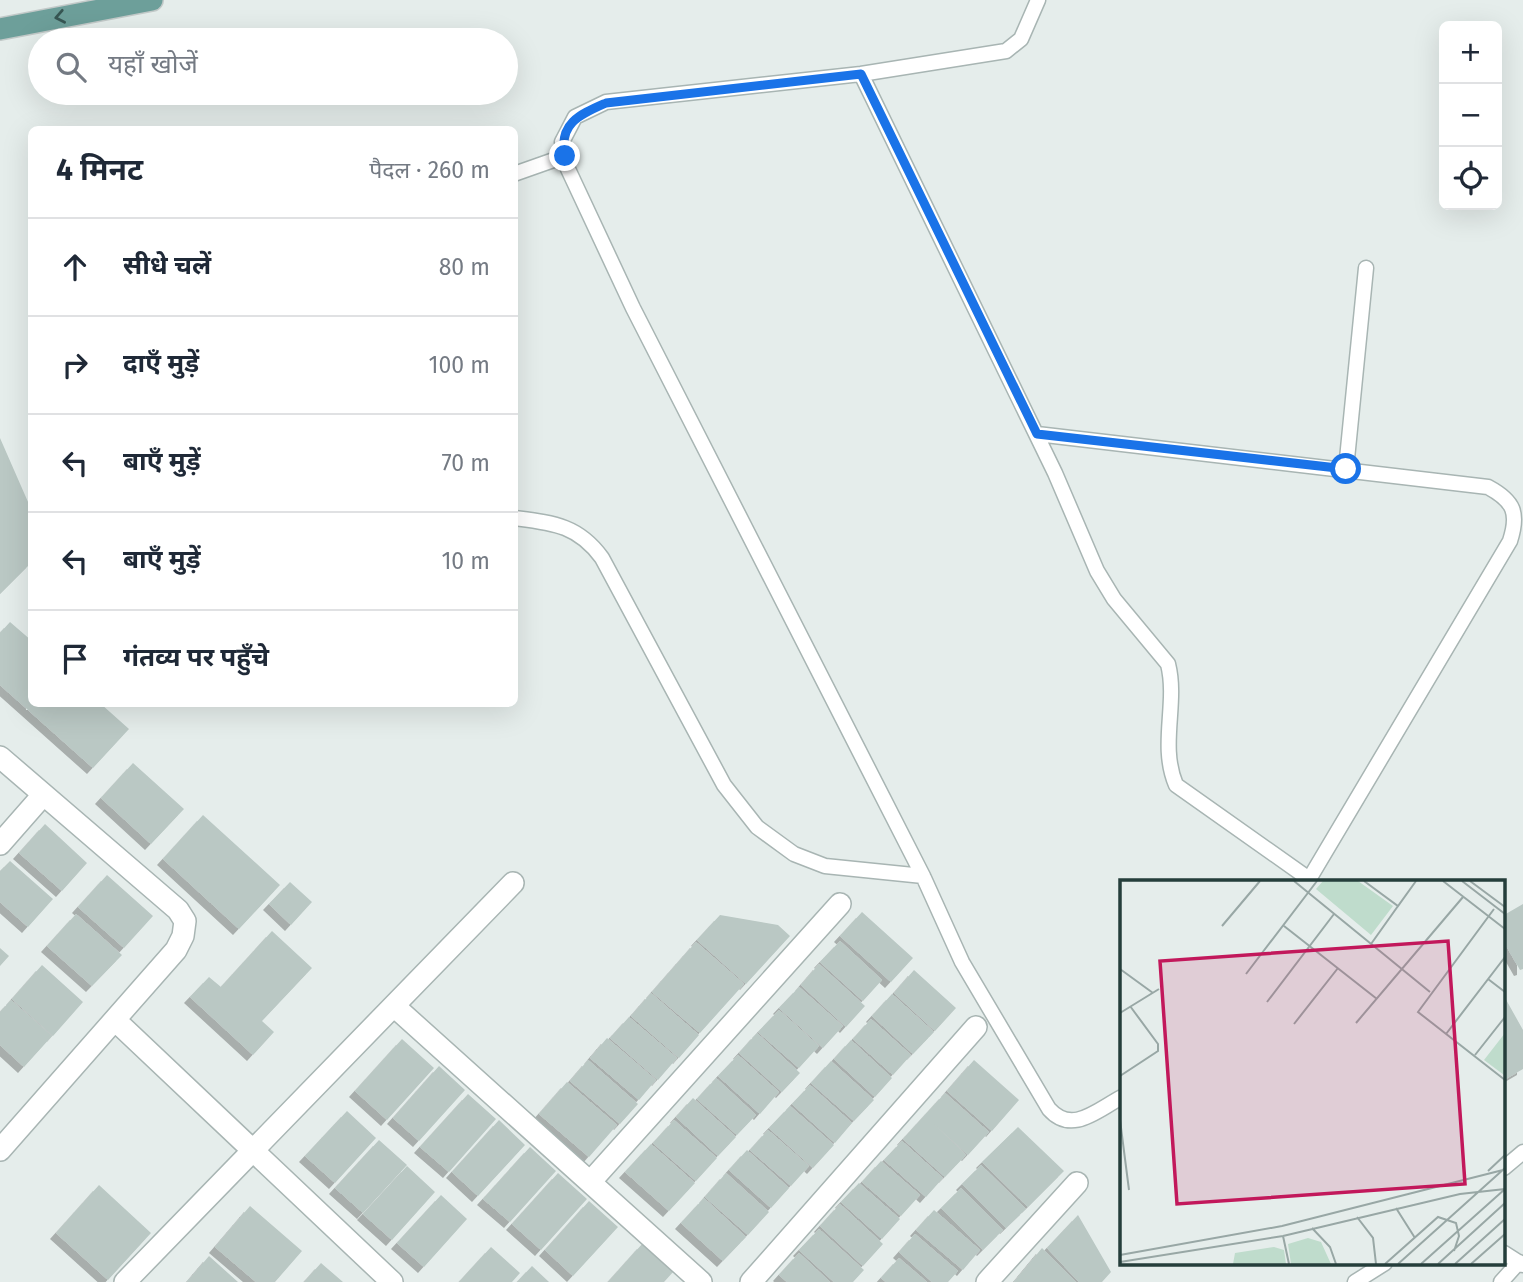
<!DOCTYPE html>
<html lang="hi">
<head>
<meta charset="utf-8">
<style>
  :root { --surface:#fff; --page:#f2f2f3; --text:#1f2937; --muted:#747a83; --line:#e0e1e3 }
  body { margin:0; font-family:"Fira Sans","Noto Sans Devanagari",sans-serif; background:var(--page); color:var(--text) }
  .controls { position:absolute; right:21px; top:21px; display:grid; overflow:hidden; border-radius:10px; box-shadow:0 7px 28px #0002 }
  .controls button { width:63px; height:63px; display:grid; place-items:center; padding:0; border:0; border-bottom:2px solid var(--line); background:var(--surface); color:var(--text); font:35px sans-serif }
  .stop { position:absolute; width:21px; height:21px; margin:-16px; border:5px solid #1a73e8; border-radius:50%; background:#fff }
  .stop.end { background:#1a73e8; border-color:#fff; box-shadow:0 2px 7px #0008 }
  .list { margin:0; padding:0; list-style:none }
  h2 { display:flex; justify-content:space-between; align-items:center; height:91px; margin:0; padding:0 28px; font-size:30px }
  h2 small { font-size:23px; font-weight:400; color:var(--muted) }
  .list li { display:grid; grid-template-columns:46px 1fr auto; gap:21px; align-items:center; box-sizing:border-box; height:98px; padding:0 28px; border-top:2px solid var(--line) }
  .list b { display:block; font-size:26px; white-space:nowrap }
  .list em { font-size:23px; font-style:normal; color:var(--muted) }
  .icon { flex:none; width:38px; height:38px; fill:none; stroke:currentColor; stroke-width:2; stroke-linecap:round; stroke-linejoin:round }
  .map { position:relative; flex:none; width:1523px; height:1282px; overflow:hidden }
  .search { position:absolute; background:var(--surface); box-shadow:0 7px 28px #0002; left:28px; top:28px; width:490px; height:77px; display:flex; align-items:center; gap:18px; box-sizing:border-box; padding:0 24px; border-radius:38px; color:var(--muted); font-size:26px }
  .panel { position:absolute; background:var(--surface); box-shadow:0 7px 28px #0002; left:28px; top:126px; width:490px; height:581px; border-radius:10px }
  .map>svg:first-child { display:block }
  .building { fill:#bac8c4; filter:url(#shadow) }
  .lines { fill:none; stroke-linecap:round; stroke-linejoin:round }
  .lane-casing { stroke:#a8b5b3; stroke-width:17 }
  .street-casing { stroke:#a8b5b3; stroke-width:24 }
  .primary-casing { stroke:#c2c9c8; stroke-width:24 }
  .lane { stroke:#fff; stroke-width:14 }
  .street { stroke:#fff; stroke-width:21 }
  .primary { stroke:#6d9f9a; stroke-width:21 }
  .oneway { stroke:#375653 }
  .route { stroke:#1a73e8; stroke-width:9 }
  .inset-road { fill:none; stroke:#98a7a5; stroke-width:2 }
  .view { fill:#c2185b; fill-opacity:0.15; stroke:#c2185b; stroke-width:3.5 }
  .inset-edge { fill:none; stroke:#253e3b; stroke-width:3.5 }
</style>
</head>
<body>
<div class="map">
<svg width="1523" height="1282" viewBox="0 0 1523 1282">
  <defs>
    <filter id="shadow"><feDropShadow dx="-6" dy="6" stdDeviation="0" flood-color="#0004"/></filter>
  </defs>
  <rect width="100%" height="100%" fill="#e5edeb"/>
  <path class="building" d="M0,438l32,73v51l-32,32z
    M10,622l22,19v63h69l28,25 -36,39 -93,-83v-52z
    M133,763l51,46 -33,35 -50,-46z
    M203,815l77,70 -41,44 -76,-70z
    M45,824l42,39 -25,28 -43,-38z
    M10,861l43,38 -25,28 -28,-25v-31z
    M107,875l46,41 -29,32 -46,-41z
    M290,882l22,20 -21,23 -22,-21z
    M1523,904v65l-3,1 -16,-28v-27z
    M862,912l51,46 -22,24 -51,-46z
    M76,914l46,41 -30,31 -45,-40z
    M720,915l58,10 12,11 -44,48 -49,-44z
    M272,931l40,37 -50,53 12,11 -21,23 -63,-58 19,-20 12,10z
    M840,941l42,39 -19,21 -43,-39z
    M696,942l48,42 -44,49 -48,-41z
    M0,948l9,8 -9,10z
    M819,964l46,42 -19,21 -45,-42z
    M42,965l41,37 -30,34 -41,-37z
    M914,970l42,38 -21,23 -41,-38z
    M799,987l44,39 -20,22 -44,-40z
    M651,993l48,42 -20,23 -48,-42z
    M892,994l42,38 -21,22 -41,-38z
    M1504,996l19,34v39l-19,11z
    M11,1000l41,36 -28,31 -24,-22v-33z
    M779,1010l40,36 -20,22 -41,-36z
    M629,1017l48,41 -19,22 -48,-42z
    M871,1019l40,36 -18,20 -40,-36z
    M757,1033l43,40 -18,19 -43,-39z
    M607,1038l49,42 -17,20 -49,-42z
    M402,1039l32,29 -47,52 -32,-29z
    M851,1040l41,38 -17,19 -41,-38z
    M738,1055l41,37 -19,22 -42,-38z
    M588,1060l50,44 -18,20 -50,-43z
    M974,1060l45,40 -27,31 -45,-40z
    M831,1061l43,39 -20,21 -43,-38z
    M439,1066l26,24 -46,51 -26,-23z
    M716,1078l40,37 -19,20 -40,-36z
    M567,1082l50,43 -28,32 -50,-43z
    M810,1085l42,38 -17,20 -43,-39z
    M945,1093l44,39 -21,23 -34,-31 32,31 -21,22 -42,-38z
    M468,1094l28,25 -47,53 -29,-25z
    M693,1098l43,39 -18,19 -42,-39z
    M790,1106l44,39 -21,23 -44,-40z
    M347,1111l29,27 -41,45 -30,-27z
    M499,1120l26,25 -47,51 -26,-24z
    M674,1120l43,38 -21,23 -43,-38z
    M1018,1127l46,44 -36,36 -46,-45z
    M768,1130l41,36 -18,20 -41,-36z
    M379,1140l28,25 -44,48 -28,-25z
    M902,1141l41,37 -17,19 -42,-37z
    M651,1144l44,39 -26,28 -44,-39z
    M530,1147l26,24 -46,51 -27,-23z
    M747,1150l42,38 -18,20 -42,-38z
    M881,1161l39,34 -19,21 -39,-34z
    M981,1165l45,44 -20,19 -44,-44z
    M407,1166l28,26 -43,48 -29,-26z
    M558,1173l29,26 -46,51 -29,-26z
    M726,1173l43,39 -21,23 -43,-38z
    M859,1183l41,36 -18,20 -41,-37z
    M99,1185l52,48 -43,47 -52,-47z
    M961,1188l42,42 -20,20 -42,-42z
    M441,1195l26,24 -43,48 -27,-24z
    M704,1198l42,39 -23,24 -42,-38z
    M589,1201l29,26 -45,49 -28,-26z
    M840,1204l43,40 -20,22 -43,-40z
    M250,1206l52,45 -27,31h-19l-41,-35z
    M934,1210l46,40 -17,20 -47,-40z
    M1078,1215l33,57 -9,10h-23l-32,-34z
    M819,1229l45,41 -11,12h-19l-35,-32z
    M915,1234l43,37 -10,11h-16l-33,-30z
    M643,1243l31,28 -10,11h-56z
    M491,1247l29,26 -8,9h-53z
    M1042,1248l34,34h-62z
    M799,1253l31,29h-43l-8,-7z
    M209,1256l29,26h-51z
    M899,1258l28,24h-41l-5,-4z
    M321,1263l22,19h-39z
    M532,1266l17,16h-32z"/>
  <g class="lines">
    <defs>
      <path id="lane" d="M1038,0l-17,39 -15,12 -145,23 -255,28 -31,15 -13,25 6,27 65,139 290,568 39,86 87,147c23,26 48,1 73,-12
        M861,74l194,399 42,98 17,28 54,65c10,40 -9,81 8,121l133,94
        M514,174l51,-18
        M1037,434l451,53c26,14 31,26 22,54l-202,340
        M1346,469l20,-201
        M514,518c39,5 64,7 88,40l122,227 33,42 37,27 31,12 98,10
        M1504,1168l19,-16
        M1504,1253l19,12
        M1355,1282l30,-19
        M1501,1282l18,-20"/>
      <path id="street" d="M0,757l178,153 7,11 -2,15 -7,14 -176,200
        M0,844l43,-49
        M394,1006l307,276
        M115,1020l277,262
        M592,1180l248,-276
        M125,1282l388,-399
        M751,1282l225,-255
        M987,1282l90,-99"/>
      <path id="primary" d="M0,29l152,-29"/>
    </defs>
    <use href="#lane" class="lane-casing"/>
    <use href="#street" class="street-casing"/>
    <use href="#primary" class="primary-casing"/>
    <use href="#lane" class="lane"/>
    <use href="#street" class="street"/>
    <use href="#primary" class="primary"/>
  </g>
  <defs><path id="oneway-chevron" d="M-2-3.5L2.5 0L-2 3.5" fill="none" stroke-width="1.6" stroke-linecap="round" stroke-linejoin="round" transform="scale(1.75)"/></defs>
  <use class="oneway" href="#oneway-chevron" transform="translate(60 17) rotate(169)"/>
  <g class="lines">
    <path class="route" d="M565,156c-7,-33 16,-42 41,-53l255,-29 176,360 309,35"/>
  </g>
  <g transform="translate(1120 880)">
    <rect width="385" height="385" fill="#e5edeb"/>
    <path d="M203,1h35l35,25 -22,29 -55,-46zM385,153v41l-1,1 -20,-15zM188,358l13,4 10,22h-40l-3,-20zM154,367l10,3 2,14h-53l2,-11z" fill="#bfdccc"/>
    <path class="inset-road" d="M174,1l136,111M244,1l34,25 18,-25M323,1l62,48M342,1l43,33M350,1l35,26M374,29l-76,103 87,68M102,46l38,-45M164,46l93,73M251,64l27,-38M0,89l33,24M126,94l71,-93M368,99l17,13M147,122l67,-88M0,133l39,-24M236,143l107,-126M174,144l44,-56M326,154l59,-77M355,175l30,-38M0,196l38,-25v-7l-28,-38M0,240l9,70M368,291l17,-16M276,328l19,30M237,337l16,21 3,26M192,348l18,19 6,17M163,356l6,28M0,375l162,-29 221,-56M0,382l163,-26 177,-42 45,-5M265,384l53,-47 18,6 3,13 -5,15M278,384l107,-96M301,384l84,-75M318,384l67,-61M335,384l50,-45M351,384l34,-30"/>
    <path class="view" d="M328,61l17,243 -288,20 -17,-243z"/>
    <rect width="385" height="385" class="inset-edge"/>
  </g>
</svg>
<div class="controls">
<button>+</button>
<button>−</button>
<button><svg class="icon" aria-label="locate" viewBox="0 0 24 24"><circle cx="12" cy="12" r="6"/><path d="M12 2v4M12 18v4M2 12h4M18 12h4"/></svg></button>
</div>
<div class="stop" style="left:1346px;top:469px"></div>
<div class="stop end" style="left:565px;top:156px"></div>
<div class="search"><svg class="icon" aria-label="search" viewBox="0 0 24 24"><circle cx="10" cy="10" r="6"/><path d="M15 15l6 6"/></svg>यहाँ खोजें</div>
<section class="panel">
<h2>4 मिनट<small>पैदल · 260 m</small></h2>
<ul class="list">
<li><svg class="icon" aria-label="ahead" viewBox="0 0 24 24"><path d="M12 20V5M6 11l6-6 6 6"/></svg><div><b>सीधे चलें</b></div><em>80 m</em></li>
<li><svg class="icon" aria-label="right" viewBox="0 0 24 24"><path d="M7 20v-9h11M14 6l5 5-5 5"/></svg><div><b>दाएँ मुड़ें</b></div><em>100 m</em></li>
<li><svg class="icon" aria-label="left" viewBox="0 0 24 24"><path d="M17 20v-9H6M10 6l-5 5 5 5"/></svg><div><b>बाएँ मुड़ें</b></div><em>70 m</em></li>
<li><svg class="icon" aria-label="left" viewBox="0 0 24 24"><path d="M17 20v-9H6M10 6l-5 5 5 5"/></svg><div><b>बाएँ मुड़ें</b></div><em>10 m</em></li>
<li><svg class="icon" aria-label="arrive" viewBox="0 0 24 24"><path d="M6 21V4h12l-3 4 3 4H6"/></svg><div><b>गंतव्य पर पहुँचे</b></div></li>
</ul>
</section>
</div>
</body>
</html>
